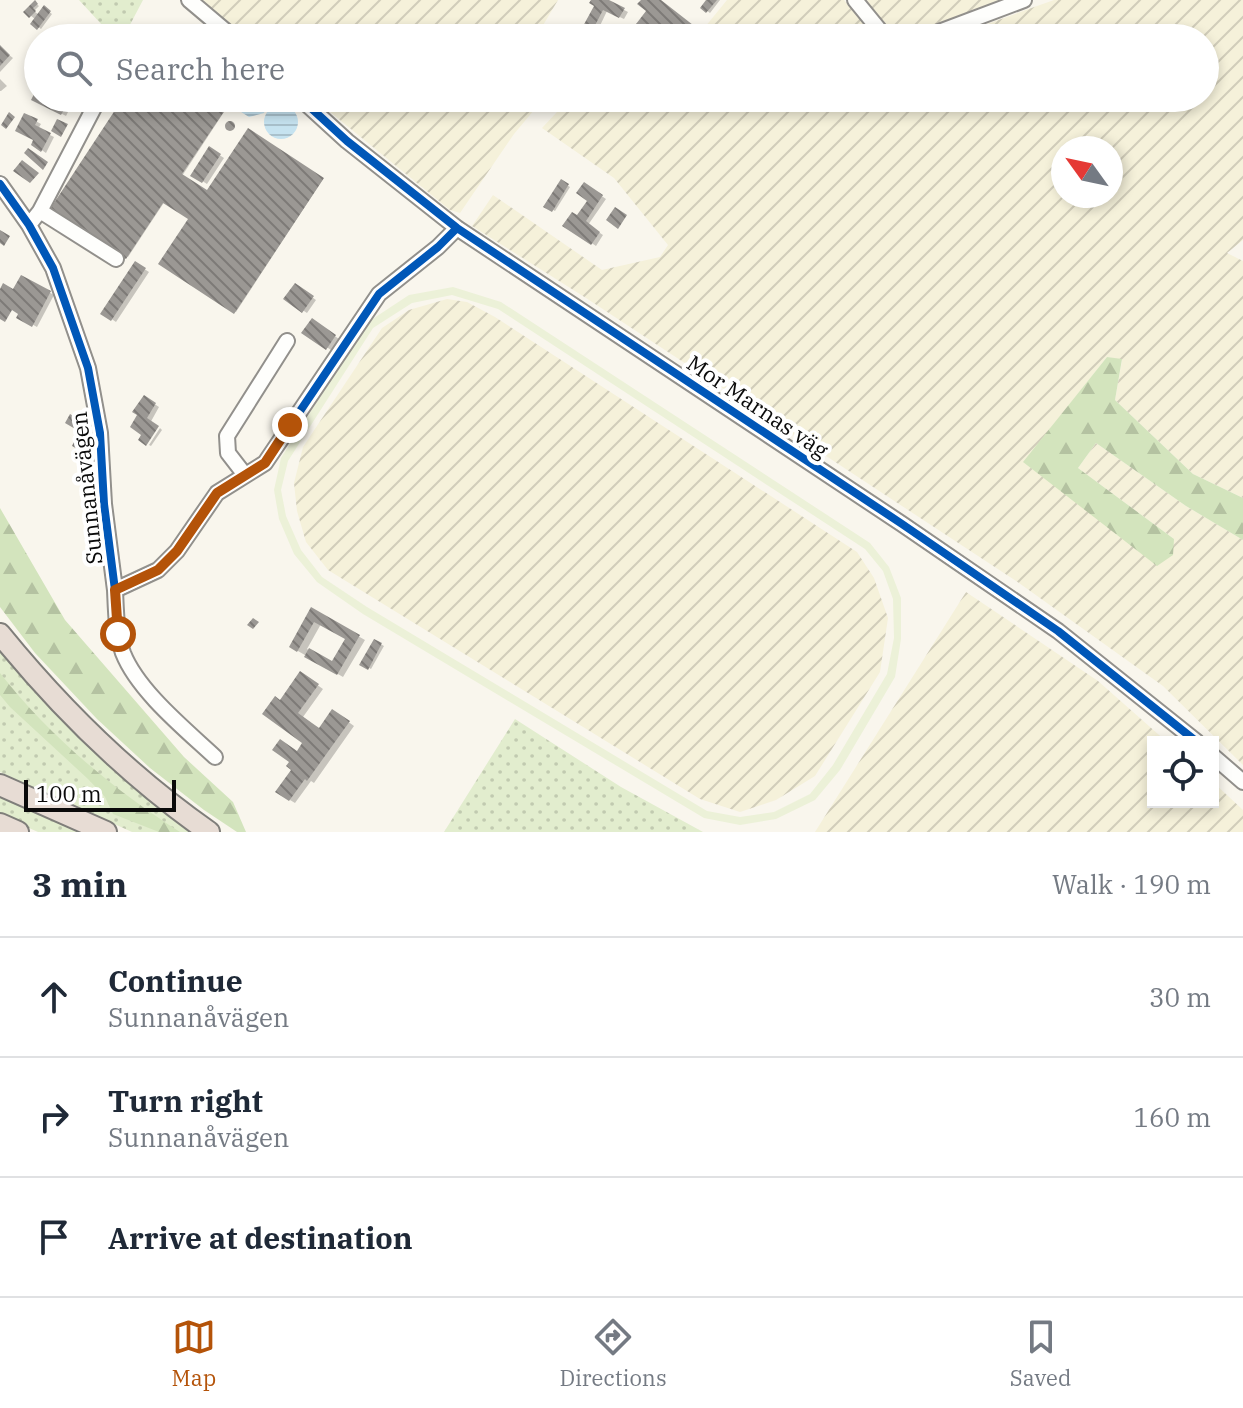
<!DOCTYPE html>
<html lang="en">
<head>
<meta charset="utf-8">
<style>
  :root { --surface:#fff; --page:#f6f6f7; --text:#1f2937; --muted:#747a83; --line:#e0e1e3; --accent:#b45309 }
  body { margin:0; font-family:"IBM Plex Serif",serif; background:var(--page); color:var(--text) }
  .controls { position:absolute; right:24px; bottom:24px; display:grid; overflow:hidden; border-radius:0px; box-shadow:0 4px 12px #0003 }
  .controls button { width:72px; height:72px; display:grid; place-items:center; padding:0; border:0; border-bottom:2px solid var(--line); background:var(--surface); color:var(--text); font:40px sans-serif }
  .compass { position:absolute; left:1051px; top:136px; width:72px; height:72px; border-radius:50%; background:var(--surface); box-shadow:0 4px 12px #0003; rotate:303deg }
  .scale { position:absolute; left:24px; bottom:20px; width:152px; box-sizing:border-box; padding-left:8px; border:4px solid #0a0a0a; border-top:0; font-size:22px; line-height:28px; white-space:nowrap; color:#0a0a0a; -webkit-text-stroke:6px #fff; paint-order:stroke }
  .stop { position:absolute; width:24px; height:24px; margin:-18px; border:6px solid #b45309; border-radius:50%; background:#fff }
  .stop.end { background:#b45309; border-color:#fff; box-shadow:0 2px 8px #0008 }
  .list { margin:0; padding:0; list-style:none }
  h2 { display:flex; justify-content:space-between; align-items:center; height:104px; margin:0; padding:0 32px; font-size:34px }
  h2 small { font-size:26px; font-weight:400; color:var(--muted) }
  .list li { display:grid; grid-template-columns:52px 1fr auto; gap:24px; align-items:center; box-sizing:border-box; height:120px; padding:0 32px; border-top:2px solid var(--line) }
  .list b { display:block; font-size:30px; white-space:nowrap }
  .list p { margin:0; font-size:26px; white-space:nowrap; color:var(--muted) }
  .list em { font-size:26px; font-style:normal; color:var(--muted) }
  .icon { flex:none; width:44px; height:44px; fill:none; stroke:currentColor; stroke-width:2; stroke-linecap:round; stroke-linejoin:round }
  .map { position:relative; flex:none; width:1243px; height:832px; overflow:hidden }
  .search { position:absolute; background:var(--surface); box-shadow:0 4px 12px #0003; left:24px; right:24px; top:24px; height:88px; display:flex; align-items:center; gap:20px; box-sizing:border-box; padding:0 28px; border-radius:44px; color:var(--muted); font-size:30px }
  .sheet { height:464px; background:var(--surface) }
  nav { display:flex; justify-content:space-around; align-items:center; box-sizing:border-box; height:112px; border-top:2px solid var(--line); background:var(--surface); font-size:22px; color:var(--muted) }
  nav a { display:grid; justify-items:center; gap:4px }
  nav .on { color:var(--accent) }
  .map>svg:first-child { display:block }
  .farmland { fill:url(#farmland-furrows); fill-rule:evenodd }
  .grass { fill:url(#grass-dots) }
  .forest { fill:url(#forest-firs) }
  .pitch { fill:#ecf1d8; fill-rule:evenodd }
  .water { fill:url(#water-rules) }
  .shadow { fill:#0003; fill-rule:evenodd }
  .building { fill:url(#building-back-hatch) }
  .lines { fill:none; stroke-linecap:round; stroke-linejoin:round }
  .minor-casing { stroke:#92908c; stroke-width:18 }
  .highway-casing { stroke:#7f7e7a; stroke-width:24 }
  .minor { stroke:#fefefc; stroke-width:14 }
  .highway { stroke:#e7dcd4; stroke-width:20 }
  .cycleway-casing { stroke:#fff; stroke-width:13 }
  .cycleway { stroke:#0057b8; stroke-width:8 }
  .route { stroke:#b45309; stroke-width:10 }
  .labels { text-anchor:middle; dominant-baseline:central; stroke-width:8; stroke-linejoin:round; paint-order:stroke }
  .street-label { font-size:22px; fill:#0a0a0a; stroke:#fff }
</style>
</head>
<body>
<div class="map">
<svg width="1243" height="832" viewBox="0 0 1243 832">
  <defs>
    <pattern id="farmland-furrows" width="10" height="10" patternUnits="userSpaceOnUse" patternTransform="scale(2)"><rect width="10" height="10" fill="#f5f1da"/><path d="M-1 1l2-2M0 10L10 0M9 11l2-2" fill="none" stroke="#d1cdba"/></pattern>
    <pattern id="grass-dots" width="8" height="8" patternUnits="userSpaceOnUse" patternTransform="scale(2)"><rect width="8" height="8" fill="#e2edce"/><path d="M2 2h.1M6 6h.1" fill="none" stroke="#c1cab0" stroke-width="1.8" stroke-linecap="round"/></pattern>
    <pattern id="forest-firs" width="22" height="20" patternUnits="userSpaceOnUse" patternTransform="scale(2)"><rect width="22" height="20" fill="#d3e4bd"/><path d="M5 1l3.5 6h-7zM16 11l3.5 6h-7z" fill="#b4c2a1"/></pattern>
    <pattern id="water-rules" width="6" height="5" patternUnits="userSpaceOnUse" patternTransform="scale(2)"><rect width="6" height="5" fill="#c6e3f0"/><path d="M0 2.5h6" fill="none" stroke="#a9c1cc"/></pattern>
    <pattern id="building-back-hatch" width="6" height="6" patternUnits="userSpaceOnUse" patternTransform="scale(2)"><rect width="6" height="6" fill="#9b9894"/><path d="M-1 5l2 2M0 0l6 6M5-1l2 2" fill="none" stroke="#7d7a77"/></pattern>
  </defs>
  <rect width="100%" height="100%" fill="#f9f6ed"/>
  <path class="farmland" d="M201,0h357l-16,27 12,11h-307z
    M727,0h117l33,38h-181z
    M860,0h150l-103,38 -19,-5z
    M1054,0h189v240l-16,13 16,8v237l-50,-24 -78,-74 7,-40 -15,-3 -83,105 150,77 -96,-71 18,-25 90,63 57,34v225l-80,-79 -144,-103 -433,-285 -114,-72 21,-31 109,75 58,-13 8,-12 -54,-67 -72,-50 28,-30h635v-60h-257zM1063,148h48v48h-48z
    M313,98h231l-30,36 -54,79 -10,-3z
    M447,299l20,3 28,15 362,235 17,26 14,40 -8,54 -65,104 -39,24 -36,12 -40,-13 -372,-229 -22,-28 -9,-31 -3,-28 9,-36 79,-119 27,-18z
    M966,592l132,89 69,61h-14v60h60v-20l30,28v22h-428z"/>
  <path class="grass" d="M79,0h64l-20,38h-9z
    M0,646l199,186h-67l-132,-60z
    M515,719l106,68 82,45h-259z
    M0,795l88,37h-50l-38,-17z"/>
  <path class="forest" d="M1107,357l15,2 -7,41 78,74 50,24v42l-57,-34 -90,-63 -18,25 96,71 -1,16 -16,11 -134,-104z
    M0,508l65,112 119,137 49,45 13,30h-9l-33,-22 -54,-42 -53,-49 -62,-66 -35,-46z
    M0,673c48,62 114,117 180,159h-21l-46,-18 -8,-17 -17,-18 -78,-72 -10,-12z"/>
  <path class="pitch" d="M453,287l48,15 369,241 19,24 12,31v41l-6,38 -55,93 -25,30 -39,19 -36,6 -36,-7 -341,-204 -46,-32 -23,-28 -15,-35 -5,-29 7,-32 87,-136 41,-27zM452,295l46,14 367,240 18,22 10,28 1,39 -7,36 -54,91 -23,29 -36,18 -34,5 -33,-6 -340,-204 -45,-30 -21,-27 -15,-34 -5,-26 7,-29 85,-133 39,-25z"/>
  <path class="water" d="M235,98h34l-5,15 -15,4 -11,-7z
    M264 122a17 17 0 1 1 34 0a17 17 0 1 1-34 0Z"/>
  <path class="shadow" d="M593,0h12l23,12 -4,7 -17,-8 -11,23 -11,-6 11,-23z
    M643,0h15l40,30 -7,8h-41l-1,-27z
    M708,0h12l-10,13 -8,-6z
    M35,3l4,3 -5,5 5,4 5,-7 8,6 -11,15 -8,-6 2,-4 -9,-7z
    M0,48l13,10 -13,14z
    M0,79l7,7 -6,5h-1z
    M38,90v8h20l13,8 -5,10 -32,-17z
    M126,98h77l21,14 -42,64 25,17 41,-63 75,49 -87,133 -75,-49 29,-45 -25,-17 -37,56 -75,-49z
    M25,115l16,9 -3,5 16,8 -8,16 -13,-9 2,-4z
    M210,149l14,9 -17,26 -14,-9z
    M562,182l8,5 -15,24 -9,-5z
    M584,184l22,15 -18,26 15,10 -7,11 -31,-21 13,-8 12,-17z
    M135,263l14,9 -33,50 -13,-9z
    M22,277l32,18 -17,32 -18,-10 2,-3 -21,-10v-11l14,-1z
    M295,285l21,15 -9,13 -21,-14z
    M312,320l27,19 -8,11 -27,-18z
    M144,397l15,10 -15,27z
    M160,428l2,2 -11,16 -2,-1z
    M312,610l53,30 -22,37 -52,-30zM321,624l26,15 -14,25 -26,-15z
    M375,641l9,5 -13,23 -9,-5z
    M306,677l17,12 -20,28 17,13 19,-15 15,11 -40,57 -3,-2 -16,22 -5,-3 4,-31 4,-16 7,-11 -24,-40z"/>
  <path class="building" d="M35,0l3,4 -5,4 3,3 -7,7 -6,-6z
    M591,0h18l16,8 -6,10 -16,-8 -12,23 -9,-5 12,-22 -5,-3z
    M641,0h20l32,25 -10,13h-37l-13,-10 13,-17 -9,-7z
    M706,0h11l-11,13 -6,-5z
    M44,5l7,6 -14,19 -7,-6z
    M0,45l10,10 -10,11z
    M38,86v12h22l8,4 -7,13 -30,-15z
    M68,98h16l-6,8z
    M123,98h83l19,12 -43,64 25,16 41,-62 76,50 -90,136 -76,-50 30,-45 -25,-16 -37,56 -76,-50z
    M9,112l6,5 -9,12 -5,-4z
    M24,113l14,6 -3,6 16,8 -10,19 -10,-7 2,-5 -18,-9z
    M57,119l11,5 -7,13 -10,-6z
    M225 126a5 5 0 1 1 10 0a5 5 0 1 1-10 0Z
    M209,146l12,8 -19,29 -12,-7z
    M28,148l20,14 -5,8 -19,-17z
    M22,160l17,13 -9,10 -17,-12z
    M561,179l8,5 -17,28 -9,-5z
    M584,182l19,13 -17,26 14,11 -9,13 -29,-19 10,-14 5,3 10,-14 -11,-8z
    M615,207l12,8 -9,14 -12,-9z
    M0,230l10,6 -6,10 -4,-3z
    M135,261l11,7 -35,53 -11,-7z
    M21,275l30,16 -19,36 -16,-9 2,-4 -6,-4 -7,12 -5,-3v-30l3,-6 10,6z
    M295,283l19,13 -12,17 -19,-14z
    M312,318l24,17 -10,15 -25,-17z
    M144,395l12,8 -9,15 12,8 -13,20 -8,-6 3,-5 -11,-8 7,-12 -5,-3z
    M70,414l12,7 -5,9 -12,-7z
    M79,431l10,5 -8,15 -9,-5z
    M311,607l49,28 -23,40 -33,-18 5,-9 23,13 13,-22 -31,-17 -17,30 -8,-5z
    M253,618l6,4 -6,7 -6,-4z
    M374,639l8,4 -14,27 -9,-5z
    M300,671l19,13 -21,29 21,15 13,-19 18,12 -43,60 -2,-2 -16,22 -14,-9 16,-22 -5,-4 3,-4 -17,-12 8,-11 17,12 5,-8 -40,-29 13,-18 5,4z"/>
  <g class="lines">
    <defs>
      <path id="minor" d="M189,0l45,38
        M855,0l31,38
        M133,38l4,-4
        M923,38l101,-38
        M300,98l47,43 110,87 445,296 156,107 139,111
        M0,184l29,41 24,43 35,100 12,65 4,71 11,86 43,-20 19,-19 40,-58 48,-30 114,-169 59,-47 19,-19
        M40,211l76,48
        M29,225l11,-14 59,-113
        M245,475l-17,-22 -1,-17 60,-95
        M115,590c1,21 1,43 8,63 15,38 62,76 92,104
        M1213,756l30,26"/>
      <path id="highway" d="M0,634c61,75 129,142 209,198
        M0,785l106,47
        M0,824l18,8"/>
    </defs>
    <use href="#minor" class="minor-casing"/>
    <use href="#highway" class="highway-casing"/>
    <use href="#minor" class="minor"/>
    <use href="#highway" class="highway"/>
    <defs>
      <path id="cycleway" d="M300,98l47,43 110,87 445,296 156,107 139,111
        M0,184l29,41 24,43 35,100 12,65 4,71 11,86 43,-20 19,-19 40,-58 48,-30 114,-169 59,-47 19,-19"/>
    </defs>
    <use href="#cycleway" class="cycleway-casing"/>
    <use href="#cycleway" class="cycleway"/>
  </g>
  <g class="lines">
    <path class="route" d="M118,634l-3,-44 43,-20 19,-19 40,-58 48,-30 25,-38"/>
  </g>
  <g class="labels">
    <g class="street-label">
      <text transform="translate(758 406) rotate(34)">Mor Marnas väg</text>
      <text transform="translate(86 488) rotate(-96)">Sunnanåvägen</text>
    </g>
  </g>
</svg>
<div class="controls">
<button><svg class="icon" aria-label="locate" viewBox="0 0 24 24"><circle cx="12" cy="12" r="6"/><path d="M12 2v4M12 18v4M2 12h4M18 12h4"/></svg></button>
</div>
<svg class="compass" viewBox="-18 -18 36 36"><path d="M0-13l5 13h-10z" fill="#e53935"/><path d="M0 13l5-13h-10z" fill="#747a83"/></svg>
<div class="scale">100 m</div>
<div class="stop" style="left:118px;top:634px"></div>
<div class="stop end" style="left:290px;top:425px"></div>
<div class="search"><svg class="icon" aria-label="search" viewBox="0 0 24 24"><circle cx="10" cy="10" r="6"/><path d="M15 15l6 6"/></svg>Search here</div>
</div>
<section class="sheet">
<h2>3 min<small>Walk · 190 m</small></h2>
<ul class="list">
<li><svg class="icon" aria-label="ahead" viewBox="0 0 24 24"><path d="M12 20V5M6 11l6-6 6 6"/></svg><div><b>Continue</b><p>Sunnanåvägen</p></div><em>30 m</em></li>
<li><svg class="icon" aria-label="right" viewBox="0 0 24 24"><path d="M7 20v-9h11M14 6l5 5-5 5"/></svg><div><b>Turn right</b><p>Sunnanåvägen</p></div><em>160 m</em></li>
<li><svg class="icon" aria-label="arrive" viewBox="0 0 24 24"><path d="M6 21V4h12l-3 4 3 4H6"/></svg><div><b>Arrive at destination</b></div></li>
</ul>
</section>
<nav>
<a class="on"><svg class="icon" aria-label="map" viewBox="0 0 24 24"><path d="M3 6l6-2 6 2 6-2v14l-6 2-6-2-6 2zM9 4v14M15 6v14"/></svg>Map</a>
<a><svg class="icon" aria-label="directions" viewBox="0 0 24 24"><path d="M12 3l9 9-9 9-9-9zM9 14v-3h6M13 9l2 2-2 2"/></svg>Directions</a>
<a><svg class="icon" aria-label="saved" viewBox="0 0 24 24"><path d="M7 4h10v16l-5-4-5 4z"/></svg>Saved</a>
</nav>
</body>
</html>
